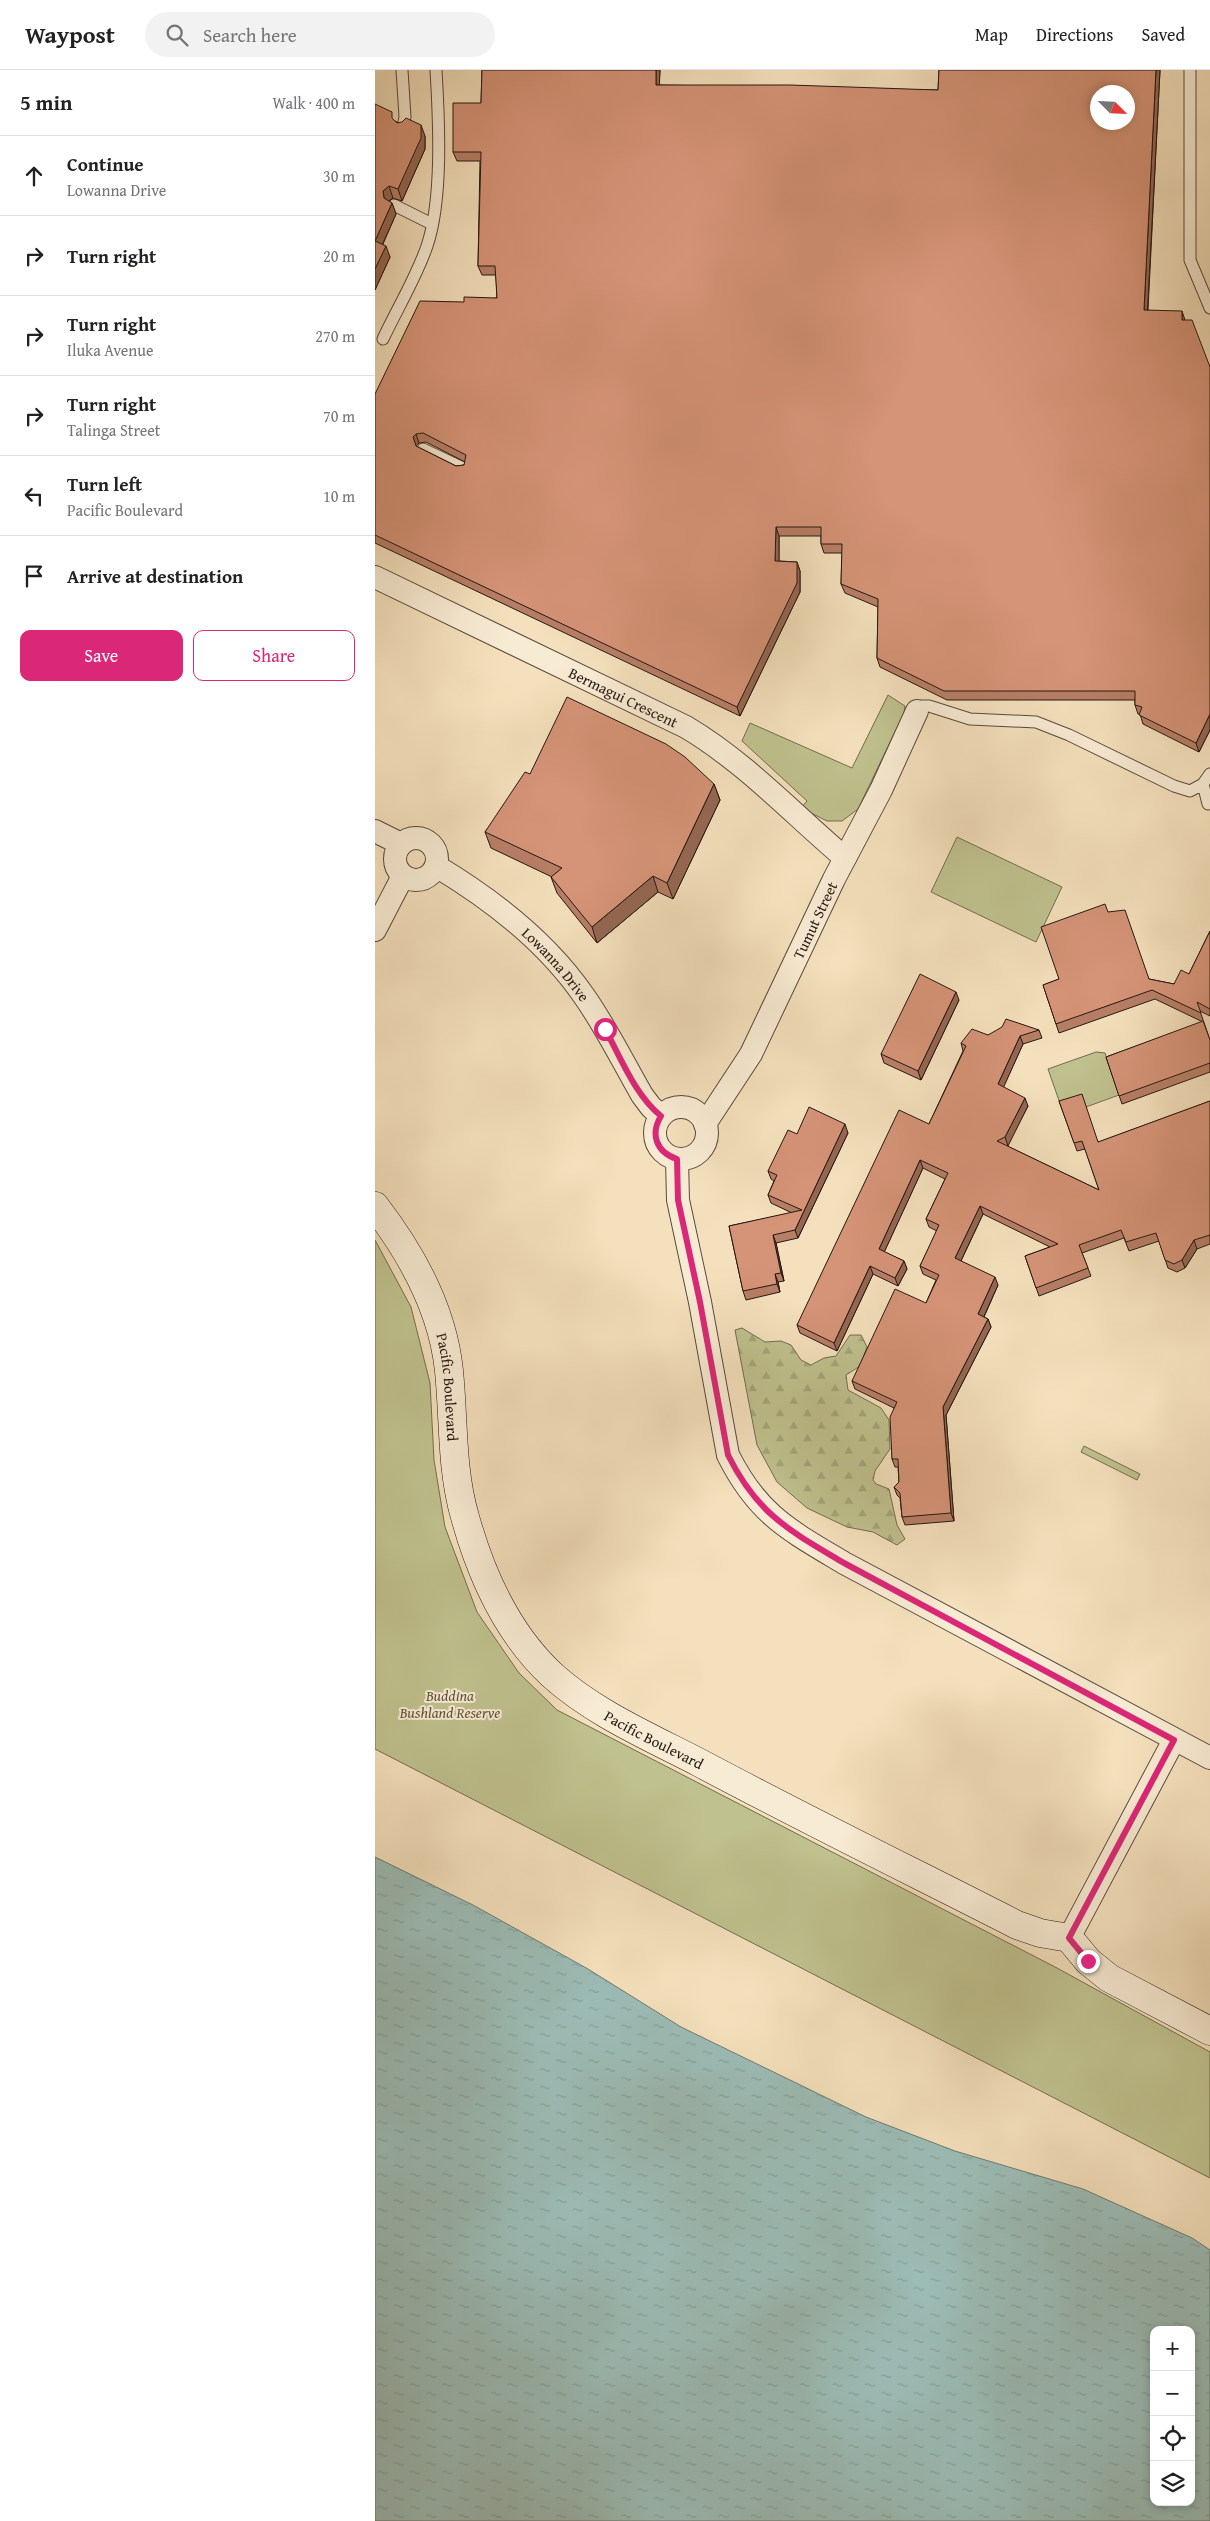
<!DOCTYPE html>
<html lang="en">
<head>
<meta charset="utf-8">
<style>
  :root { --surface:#fff; --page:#f2f2f2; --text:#202124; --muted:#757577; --line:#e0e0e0; --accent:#db2777 }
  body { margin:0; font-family:"Gentium Book Plus",serif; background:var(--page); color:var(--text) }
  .controls { position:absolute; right:15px; bottom:15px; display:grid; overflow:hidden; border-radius:10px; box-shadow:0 2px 8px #0003 }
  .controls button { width:45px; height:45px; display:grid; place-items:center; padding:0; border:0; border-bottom:1px solid var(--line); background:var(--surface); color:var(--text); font:25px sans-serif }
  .compass { position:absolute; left:715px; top:15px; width:45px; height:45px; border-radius:50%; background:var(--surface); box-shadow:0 2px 8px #0003; rotate:114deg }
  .stop { position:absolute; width:15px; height:15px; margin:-11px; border:4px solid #db2777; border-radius:50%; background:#fff }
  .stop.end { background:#db2777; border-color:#fff; box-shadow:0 1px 5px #0008 }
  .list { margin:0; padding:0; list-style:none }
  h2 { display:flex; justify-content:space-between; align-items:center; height:65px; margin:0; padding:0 20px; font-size:21px }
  h2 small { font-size:16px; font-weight:400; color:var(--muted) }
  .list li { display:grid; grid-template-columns:32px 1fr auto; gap:15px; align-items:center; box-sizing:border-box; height:80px; padding:0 20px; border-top:1px solid var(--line) }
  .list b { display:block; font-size:19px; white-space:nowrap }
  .list p { margin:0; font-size:16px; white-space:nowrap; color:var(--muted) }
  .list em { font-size:16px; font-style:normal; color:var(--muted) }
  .actions { display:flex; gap:10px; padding:15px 20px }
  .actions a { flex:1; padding:11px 0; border:1px solid var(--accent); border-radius:10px; text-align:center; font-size:18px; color:var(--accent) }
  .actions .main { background:var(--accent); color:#fff }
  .icon { flex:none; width:28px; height:28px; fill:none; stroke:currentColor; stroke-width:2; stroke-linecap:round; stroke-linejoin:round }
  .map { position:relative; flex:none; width:835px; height:2451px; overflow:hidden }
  header { display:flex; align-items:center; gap:30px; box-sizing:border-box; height:70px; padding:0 25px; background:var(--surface); border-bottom:1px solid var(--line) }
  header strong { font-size:24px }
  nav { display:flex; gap:28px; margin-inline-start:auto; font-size:18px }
  .search { width:350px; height:45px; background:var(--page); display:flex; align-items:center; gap:12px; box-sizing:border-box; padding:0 18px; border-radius:28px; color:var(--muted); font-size:19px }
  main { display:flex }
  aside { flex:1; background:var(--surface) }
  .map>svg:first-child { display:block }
  .green { fill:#bfc18e; stroke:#726c50 }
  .forest { fill:url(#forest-firs); stroke:#726c50 }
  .water { fill:url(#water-ripples); stroke:#6d7a74; fill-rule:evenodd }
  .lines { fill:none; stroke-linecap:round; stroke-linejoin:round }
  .lane-casing { stroke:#5a493c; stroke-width:13 }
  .street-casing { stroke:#5a493c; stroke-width:24 }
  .secondary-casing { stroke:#261711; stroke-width:29 }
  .lane { stroke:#f8ebd3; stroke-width:11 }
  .street { stroke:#f8ebd3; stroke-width:22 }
  .secondary { stroke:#f8ebd3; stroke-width:28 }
  .wall { fill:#b77e66; stroke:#261711; fill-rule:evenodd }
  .shaded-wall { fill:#956753; stroke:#261711 }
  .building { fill:#d59377; stroke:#261711; fill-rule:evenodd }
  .route { stroke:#db2777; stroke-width:6 }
  .labels { text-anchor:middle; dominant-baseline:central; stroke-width:4; stroke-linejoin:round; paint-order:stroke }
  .street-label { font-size:15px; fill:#261711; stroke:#f8ebd3 }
  .park-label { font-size:15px; font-style:italic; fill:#5c523d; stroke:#f8ebd3 }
</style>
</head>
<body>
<header>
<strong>Waypost</strong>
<div class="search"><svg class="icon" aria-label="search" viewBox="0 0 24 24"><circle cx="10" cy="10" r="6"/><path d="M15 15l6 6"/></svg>Search here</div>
<nav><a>Map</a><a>Directions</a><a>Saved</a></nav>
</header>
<main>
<aside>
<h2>5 min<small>Walk · 400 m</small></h2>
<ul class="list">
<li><svg class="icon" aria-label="ahead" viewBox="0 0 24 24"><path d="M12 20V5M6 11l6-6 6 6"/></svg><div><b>Continue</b><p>Lowanna Drive</p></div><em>30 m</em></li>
<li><svg class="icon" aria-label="right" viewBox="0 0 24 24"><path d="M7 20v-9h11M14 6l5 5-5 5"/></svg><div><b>Turn right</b></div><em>20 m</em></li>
<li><svg class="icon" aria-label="right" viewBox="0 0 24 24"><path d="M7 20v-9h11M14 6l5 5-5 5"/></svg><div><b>Turn right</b><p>Iluka Avenue</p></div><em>270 m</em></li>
<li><svg class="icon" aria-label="right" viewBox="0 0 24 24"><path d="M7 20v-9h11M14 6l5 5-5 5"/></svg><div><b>Turn right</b><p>Talinga Street</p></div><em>70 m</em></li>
<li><svg class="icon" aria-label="left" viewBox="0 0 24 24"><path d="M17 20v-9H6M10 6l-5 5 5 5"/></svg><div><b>Turn left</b><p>Pacific Boulevard</p></div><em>10 m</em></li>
<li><svg class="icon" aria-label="arrive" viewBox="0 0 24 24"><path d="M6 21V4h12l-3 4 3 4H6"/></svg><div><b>Arrive at destination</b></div></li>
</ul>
<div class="actions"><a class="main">Save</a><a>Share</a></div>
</aside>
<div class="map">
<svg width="835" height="2451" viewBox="0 0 835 2451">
  <defs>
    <pattern id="forest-firs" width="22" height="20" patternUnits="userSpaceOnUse" patternTransform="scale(1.25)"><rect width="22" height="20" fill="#bfc18e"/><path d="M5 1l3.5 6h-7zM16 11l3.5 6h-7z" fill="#a4a579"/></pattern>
    <pattern id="water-ripples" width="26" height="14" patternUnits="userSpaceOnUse" patternTransform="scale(1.25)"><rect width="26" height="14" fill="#9cbcb6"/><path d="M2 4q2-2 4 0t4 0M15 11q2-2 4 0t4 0" fill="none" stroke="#86a19b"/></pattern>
  </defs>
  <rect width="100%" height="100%" fill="#f4e0bc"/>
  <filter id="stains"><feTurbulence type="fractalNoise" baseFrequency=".004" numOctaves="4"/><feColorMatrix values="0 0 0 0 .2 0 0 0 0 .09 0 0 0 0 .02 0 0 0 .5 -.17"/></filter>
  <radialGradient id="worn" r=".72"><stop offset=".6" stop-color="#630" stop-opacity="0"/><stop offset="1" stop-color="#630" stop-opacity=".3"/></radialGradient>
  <path class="green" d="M513,625l17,11 -1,7 -46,96 -16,12h-15l-26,-13 6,-7 -65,-60 8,-18 102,45z
    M582,767l105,50 -26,55 -105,-50z
    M721,982l9,1 14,42 -33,12 -24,2 -14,-40z
    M0,1170l36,67 19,76 4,77 11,67 32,85 42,61 38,37 500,258 153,84v126l-835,-429z
    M709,1376l56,28 -3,6 -56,-28z"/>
  <path class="forest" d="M367,1258l23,14 16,-1 10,4 10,15 10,5 13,-7 12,-2 14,-21h11l6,12 -7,19 -14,9 2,15 33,18 8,12 1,29 -15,22 -2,9 3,4 13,5 8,36 8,14 -8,6 -24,-13 -26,-5 -40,-19 -30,-26 -20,-37 -22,-115z"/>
  <path class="water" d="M0,1787l98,48 115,64 93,58 185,90 89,34 128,38 109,49 18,12v271h-835zM779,2260h37v172h-37z"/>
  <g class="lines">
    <defs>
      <path id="lane" d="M27,0l3,47 -2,10
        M815,0v190l20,48
        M19,135l38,19
        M8,269c14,-30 33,-61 44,-93 16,-47 12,-126 9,-176
        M48,379l40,19
        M542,641l5,-5h7l41,13 66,3 33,13 105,51 16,5 13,-7 7,-10
        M828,714l5,20"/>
      <g id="street">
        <path id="s1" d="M0,507l311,150c59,35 107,87 159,131"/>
        <path d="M0,761l26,13"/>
        <circle cx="41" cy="789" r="21"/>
        <path id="s2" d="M61,796c57,34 110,75 148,130 22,31 39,66 58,99l9,12 10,9"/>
        <path d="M0,860l28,-54"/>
        <circle cx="306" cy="1063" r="26"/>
        <path id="s3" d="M330,1054l46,-70 83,-175 47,-89 36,-79"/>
        <path d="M302,1089l1,41 22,102 28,153c30,60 61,75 116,108l366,195"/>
        <path d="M694,1868l105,-198"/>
      </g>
      <g id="secondary">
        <path id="s4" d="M0,1136c37,48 68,105 74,165 5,49 2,98 16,146 16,58 42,116 87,158 42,38 98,62 148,88 105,56 211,108 317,162l23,8 29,5 19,23 21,17 101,53"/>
      </g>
    </defs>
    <use href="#lane" class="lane-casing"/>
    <use href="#street" class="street-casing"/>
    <use href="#secondary" class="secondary-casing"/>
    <use href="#lane" class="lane"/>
    <use href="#street" class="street"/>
    <use href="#secondary" class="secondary"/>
  </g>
  <path class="wall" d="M107,0h178l-1,15 279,5 1,-20h221l-12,240 37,10 25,47v363l-11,22 -56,-28 -3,-10h-2l-3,-9v-5h-188l-67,-33 -3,-9 1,-51 -33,-14 -4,-9 1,-31h-18l-3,-9v-8h-42v25l18,1 3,9v21l-60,124 -365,-173v-149l89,-92 33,-4 -1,-23h-14l-4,-9 2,-105h-23l-4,-9 28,-49zM51,372l39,20 -1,3 -8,1 -40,-20 3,-3z
    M20,51l30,15v13l-23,52 -9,-3 -4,3 3,2 4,11 -13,30 7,13 -15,33z
    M155,704l184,10 6,16 -47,99 -15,-7 -61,51 -40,-50 -6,-16h1l-61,-29 -6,-16z
    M733,842l41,67 25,5 15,-10 21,-43v85l-10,-5 10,29v32l-88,32 -16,-47 97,-35 -48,-23 -96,34 -16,-48 16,-6z
    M584,930l-38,80 -37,-17 -3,-9z
    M664,960l3,8 -19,6 -20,43 25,19 -21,40 92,44 -14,-41 -8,2 -18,-50 40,41 111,-41v143l-13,5 -12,19 -8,4 -9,-4 -9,-27 -30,10 -5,-13 -42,15 9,23 -52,20 -14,-40 25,-9 -67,-33 -22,47 37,24 -14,32 4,2 3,8 -45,88 8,106 -49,4 -3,-8 -2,-19 -3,-3 -3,-8 5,-5 -1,-15h-3l-3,-8 2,-51 -39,-19 -3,-8 74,-78 10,-23 -13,-6 -3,-8 17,-35 -8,-4 -3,-8 19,-40 -22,-11 -39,84 20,9 3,8 -9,17 -25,-12 -36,77 -37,-18 -3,-8 132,-201 34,-73 -2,-8 27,-8z
    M473,1063l-50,105 -22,5 8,38 -6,1 2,10 -34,8 -3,-9 -14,-65 63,-13 -21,-10 -3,-8 6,-14 -3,-2 -3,-8 29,-37z"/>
  <path class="shaded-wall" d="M281,0h4l-1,24 -3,-9z
    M781,0h4l-13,249 -3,-9z
    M46,55l4,11v13l-23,52 -4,-12z
    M14,116l4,12 -6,4 -3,-4 -1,-7z
    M17,133l4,11 -17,38 -4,-11z
    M11,176l4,11 -15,33v-21z
    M807,241l3,9v9l-3,-9z
    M41,364l3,9 -3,3 -3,-9z
    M401,457l3,9v34l-4,-9z
    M422,492l3,9v21l-60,124 -3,-9z
    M835,644v16l-11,22 -3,-9z
    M339,714l6,16 -47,99 -6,-16z
    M278,806l5,16 -61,51 -5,-16z
    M581,922l3,8 -38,80 -3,-9z
    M645,966l3,8 -22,49 -3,-9z
    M650,1028l3,8 -20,40 -3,-9z
    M470,1054l3,9 -50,105 -3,-8z
    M545,1090l3,8 -41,89 -3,-8z
    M605,1136l3,8 -25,53 -3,-9z
    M398,1165l3,8 8,38 -3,-8z
    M819,1170l3,9 -12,19 -3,-8z
    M529,1191l3,8 -9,17 -3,-8z
    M495,1196l3,8 -36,77 -3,-8z
    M400,1204l3,8 2,10 -3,-8z
    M620,1207l3,8 -17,38 -3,-9z
    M613,1249l3,8 -45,88 8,106 -3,-8 -8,-106z"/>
  <path class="building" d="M107,0h174v15h134l148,5 1,-20h217l-12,240 38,1v9h10l18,47v347l-14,29 -57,-28 3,-8 -7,-2v-14h-191l-67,-33 1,-59 -37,-15 1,-40h-21v-17h-45l-1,34 22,1v21l-60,124 -362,-172v-141l45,-93 44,1v-5l33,1 -2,-32h-17l3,-114h-28v-49h28zM722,22h30v30h-30zM48,363l43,22 -2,10 -8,1 -40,-20 -3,-9 3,-3z
    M0,34l17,8v6l5,5 5,-1 4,-4 15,7v13l-23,51 -9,-3 -6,5 1,7 8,5 -17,38 11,5 -11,23z
    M192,627l99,47 19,13 29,27 -47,99 -14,-7 -61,51 -41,-50 11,-9 -77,-36 40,-60 5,2z
    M730,834l3,8 17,-2 24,69 25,5 7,-14 8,4 21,-43v78l-13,-7 4,11 -49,-23 -96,34 -13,-39 16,-6 -18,-52z
    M545,904l36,18 -38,79 -37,-17z
    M631,949l33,11 -19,6 -22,48 27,14 -20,39 -8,4 102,49 -17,-49 -8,2 -15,-42 23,-7 16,48 112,-41v134l-16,5 -12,20 -8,4 -9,-4 -9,-27 -30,9 -5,-12 -42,15 9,23 -52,20 -11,-32 33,-12 -78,-38 -25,52 40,19 -17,37 10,5 -45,88 8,106 -49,4 -2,-24 -6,-6 5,-5 -1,-23h-6l-2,-42 7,-15 -45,-21 43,-92 31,14 13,-28 -19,-9 19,-41 -13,-6 22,-46 -28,-13 -41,89 25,12 -9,17 -25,-12 -36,77 -37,-18 102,-215 30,14 37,-78 -5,-3 11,-14 16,6 14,-8z
    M828,951l7,19v23l-91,33 -13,-39z
    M434,1037l36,17 -50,106 -22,5 8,38 -6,1 2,10 -34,7 -14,-65 73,-16 -34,-15 9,-20 -9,-4 20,-41 9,4z"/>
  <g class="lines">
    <path class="route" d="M230,959c16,29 30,66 56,87 -11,18 -5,36 16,43l1,41 22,102 28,153c30,60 61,75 116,108l330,177 -105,198 19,23"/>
  </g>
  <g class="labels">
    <g class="street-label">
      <text stroke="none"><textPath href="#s1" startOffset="276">Bermagui Crescent</textPath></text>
      <text stroke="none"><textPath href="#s3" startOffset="232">Tumut Street</textPath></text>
      <text stroke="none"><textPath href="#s2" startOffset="156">Lowanna Drive</textPath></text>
      <text stroke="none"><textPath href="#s4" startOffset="199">Pacific Boulevard</textPath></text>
      <text stroke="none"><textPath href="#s4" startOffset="634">Pacific Boulevard</textPath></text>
    </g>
    <g class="park-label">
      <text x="75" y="1625">Buddina<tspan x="75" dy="17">Bushland Reserve</tspan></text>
    </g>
  </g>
  <rect width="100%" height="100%" filter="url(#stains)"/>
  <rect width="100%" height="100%" fill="url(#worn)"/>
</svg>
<div class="controls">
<button>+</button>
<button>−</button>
<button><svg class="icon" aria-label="locate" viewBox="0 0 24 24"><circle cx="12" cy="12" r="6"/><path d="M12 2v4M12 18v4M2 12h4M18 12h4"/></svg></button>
<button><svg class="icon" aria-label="layers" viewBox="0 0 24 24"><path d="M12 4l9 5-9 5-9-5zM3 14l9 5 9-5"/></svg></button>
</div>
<svg class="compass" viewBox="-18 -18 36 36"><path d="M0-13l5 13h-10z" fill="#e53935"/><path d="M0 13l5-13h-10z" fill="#757577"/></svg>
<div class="stop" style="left:230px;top:959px"></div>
<div class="stop end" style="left:713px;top:1891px"></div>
</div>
</main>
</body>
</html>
